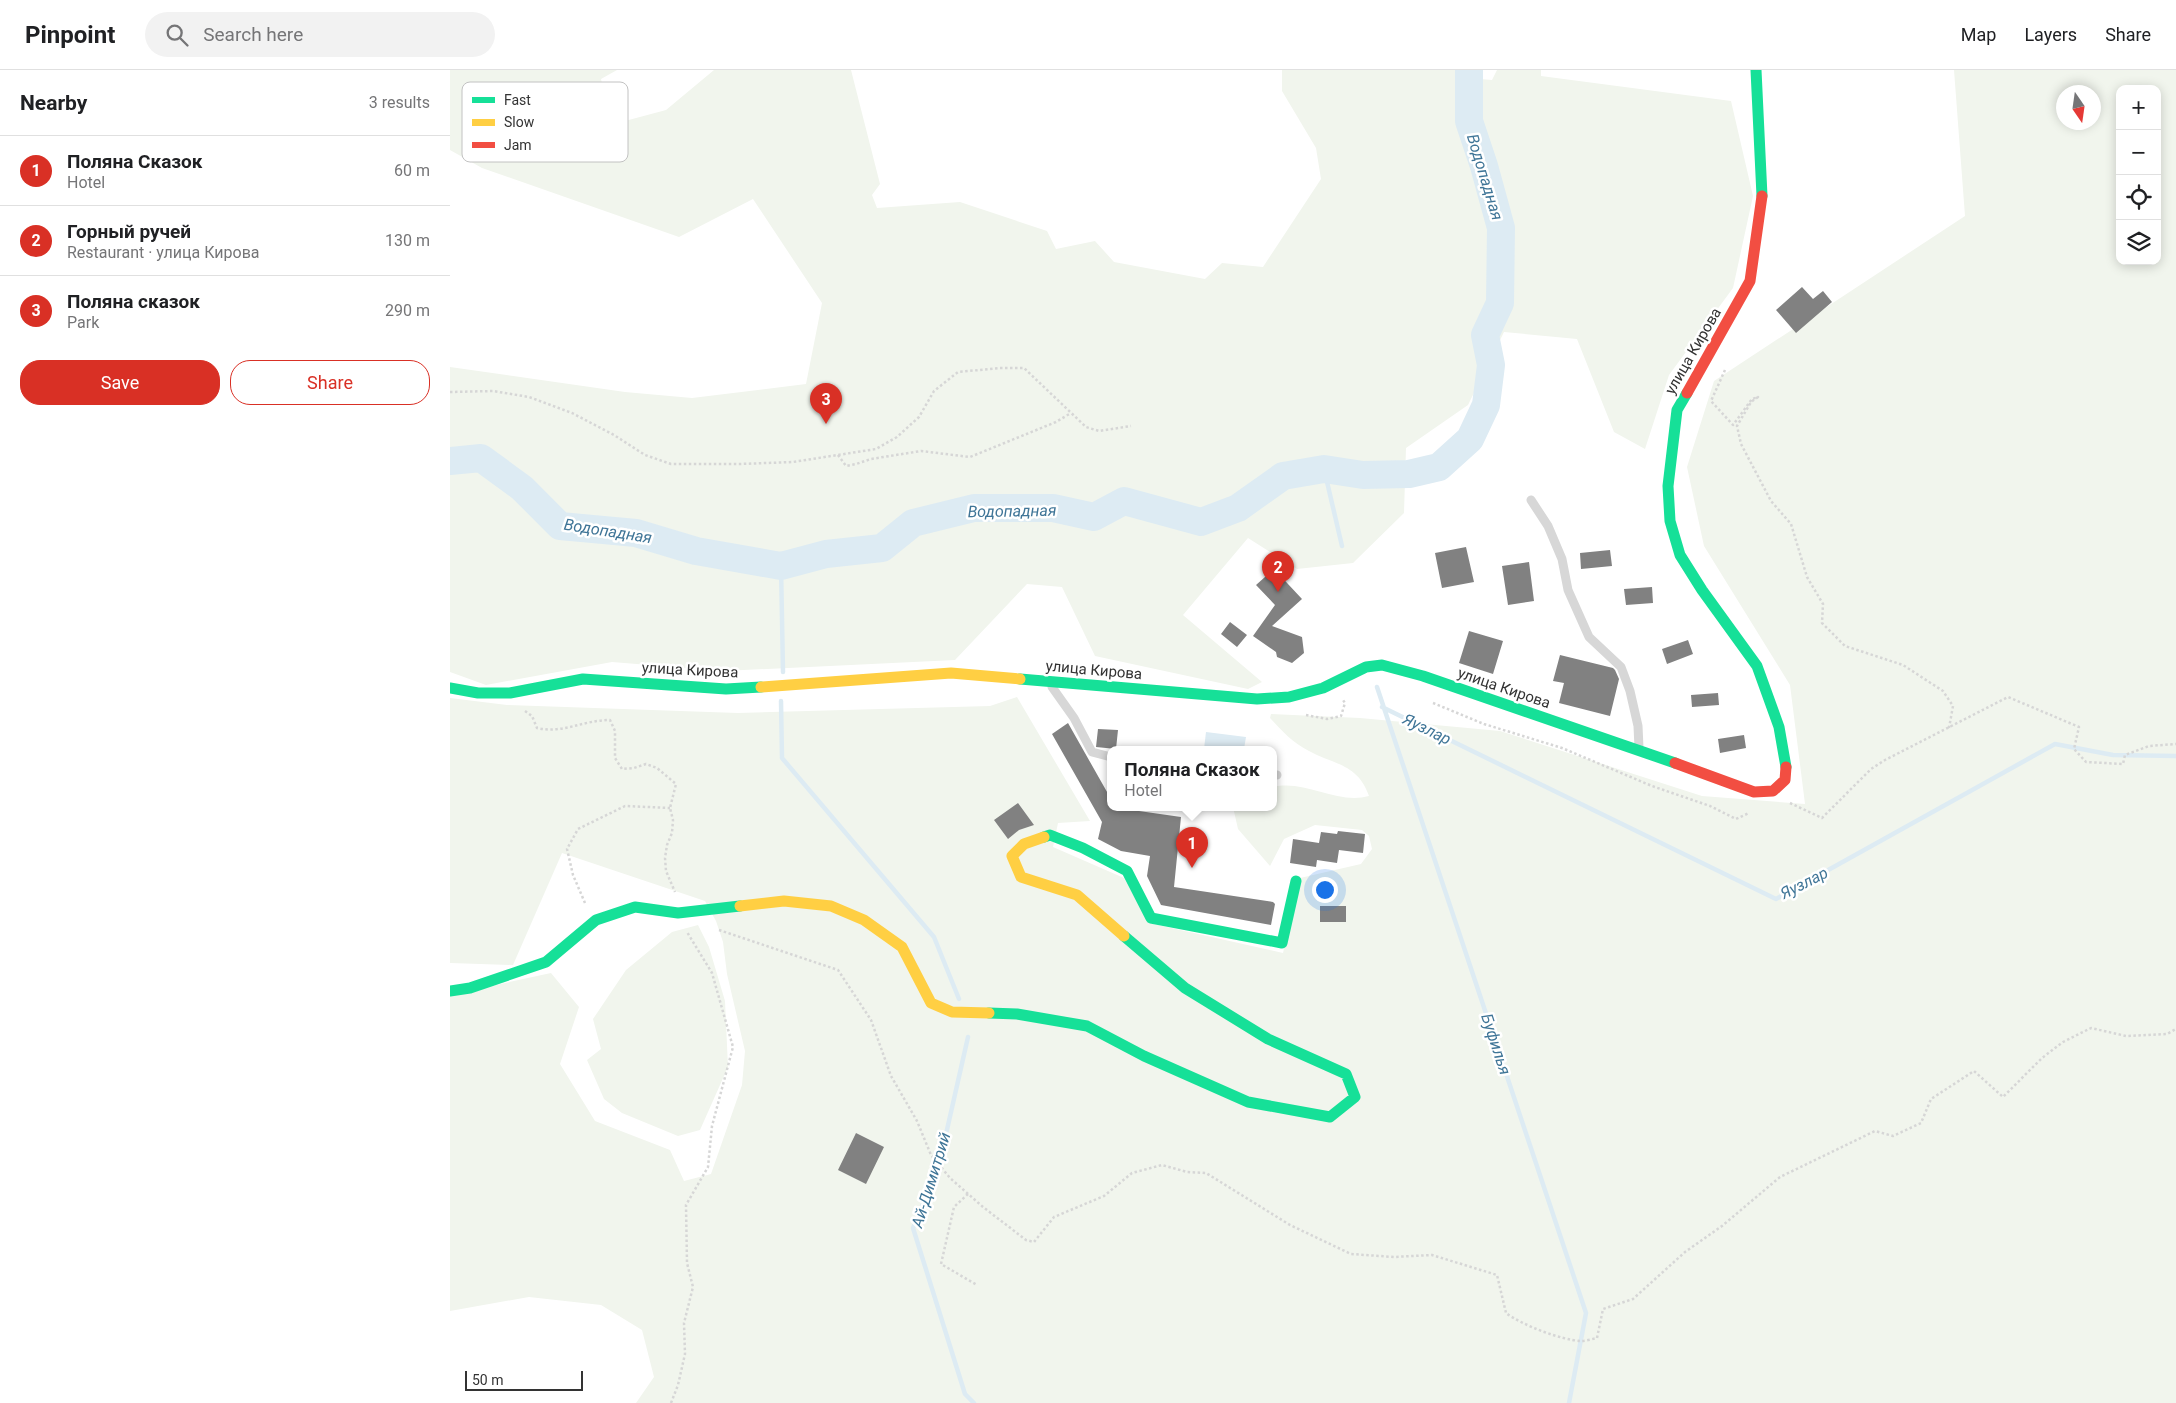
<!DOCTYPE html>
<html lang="en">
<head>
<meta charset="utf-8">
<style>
  :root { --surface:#fff; --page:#f2f2f2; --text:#202124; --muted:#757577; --line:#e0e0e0; --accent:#d93025 }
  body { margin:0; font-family:Roboto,sans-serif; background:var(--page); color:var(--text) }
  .controls { position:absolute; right:15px; top:15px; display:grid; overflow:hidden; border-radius:10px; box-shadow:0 2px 12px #0003 }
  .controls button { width:45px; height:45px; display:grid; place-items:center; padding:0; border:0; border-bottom:1px solid var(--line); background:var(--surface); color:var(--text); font:25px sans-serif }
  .compass { position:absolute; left:1606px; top:15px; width:45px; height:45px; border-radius:50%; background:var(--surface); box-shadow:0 2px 12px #0003; rotate:167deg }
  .scale { position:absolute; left:15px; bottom:12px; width:118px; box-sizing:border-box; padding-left:5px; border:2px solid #333; border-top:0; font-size:14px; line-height:18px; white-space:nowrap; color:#333; -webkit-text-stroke:4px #fff; paint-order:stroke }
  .you { position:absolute; left:874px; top:819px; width:18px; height:18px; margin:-12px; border:4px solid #fff; border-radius:50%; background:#1a73e8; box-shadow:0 0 0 8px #1a73e833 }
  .badge { display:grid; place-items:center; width:32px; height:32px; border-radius:50%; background:var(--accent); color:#fff; font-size:16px; font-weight:700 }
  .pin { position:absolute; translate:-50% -41px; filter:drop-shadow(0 1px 2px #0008) }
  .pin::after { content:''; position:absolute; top:26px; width:18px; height:15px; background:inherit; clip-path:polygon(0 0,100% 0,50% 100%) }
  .popup { position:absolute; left:657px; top:676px; width:170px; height:65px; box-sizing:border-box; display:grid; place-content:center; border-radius:10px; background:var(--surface); filter:drop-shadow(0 1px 4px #0005); font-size:16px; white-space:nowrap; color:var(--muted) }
  .popup b { font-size:19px; color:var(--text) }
  .popup::after { content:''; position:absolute; left:50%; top:100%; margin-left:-10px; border:10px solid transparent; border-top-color:var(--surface) }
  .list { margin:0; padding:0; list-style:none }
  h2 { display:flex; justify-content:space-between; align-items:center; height:65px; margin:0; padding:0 20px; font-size:21px }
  h2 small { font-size:16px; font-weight:400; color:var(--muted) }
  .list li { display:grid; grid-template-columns:32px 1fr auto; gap:15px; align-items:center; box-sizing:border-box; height:70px; padding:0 20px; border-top:1px solid var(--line) }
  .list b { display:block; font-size:19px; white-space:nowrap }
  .list p { margin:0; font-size:16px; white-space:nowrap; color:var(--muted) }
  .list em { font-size:16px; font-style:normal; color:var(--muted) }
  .actions { display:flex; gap:10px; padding:15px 20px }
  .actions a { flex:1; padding:11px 0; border:1px solid var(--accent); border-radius:20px; text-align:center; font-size:18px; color:var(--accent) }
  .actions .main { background:var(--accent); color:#fff }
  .icon { flex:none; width:28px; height:28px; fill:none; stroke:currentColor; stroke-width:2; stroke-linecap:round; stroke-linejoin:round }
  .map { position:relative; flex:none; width:1726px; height:1333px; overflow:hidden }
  header { display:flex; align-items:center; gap:30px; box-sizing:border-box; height:70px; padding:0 25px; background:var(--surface); border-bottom:1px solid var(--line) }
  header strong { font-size:24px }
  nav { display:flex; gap:28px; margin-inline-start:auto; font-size:18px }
  .search { width:350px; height:45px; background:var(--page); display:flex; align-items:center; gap:12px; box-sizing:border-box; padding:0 18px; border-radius:28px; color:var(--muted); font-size:19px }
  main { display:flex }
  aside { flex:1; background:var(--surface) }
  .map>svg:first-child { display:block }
  .green { fill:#f1f5ed; fill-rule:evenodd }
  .water { fill:#ddebf3 }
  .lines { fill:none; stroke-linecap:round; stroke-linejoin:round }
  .stream { stroke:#ddebf3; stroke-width:4.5 }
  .river { stroke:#ddebf3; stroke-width:28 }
  .building { fill:#818181 }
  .path { stroke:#d6d6d6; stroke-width:2.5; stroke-dasharray:2.5 2.5; stroke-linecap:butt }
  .lane { stroke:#d7d7d7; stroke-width:9 }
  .fast { stroke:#16e098; stroke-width:11 }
  .slow { stroke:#ffcf43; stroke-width:11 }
  .jam { stroke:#f24e42; stroke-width:11 }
  .labels { text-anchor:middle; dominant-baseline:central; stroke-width:5; stroke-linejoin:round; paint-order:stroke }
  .street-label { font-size:15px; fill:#333; stroke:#fff }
  .water-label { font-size:16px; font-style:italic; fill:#3f7597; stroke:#fff }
  .key { fill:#fff; stroke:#c2c2c2; stroke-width:1 }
  .key-label { font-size:14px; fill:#333 }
</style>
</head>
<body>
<header>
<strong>Pinpoint</strong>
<div class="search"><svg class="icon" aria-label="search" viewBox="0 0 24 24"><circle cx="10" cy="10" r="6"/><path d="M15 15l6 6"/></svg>Search here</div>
<nav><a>Map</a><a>Layers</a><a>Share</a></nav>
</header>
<main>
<aside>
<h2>Nearby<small>3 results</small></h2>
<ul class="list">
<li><span class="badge">1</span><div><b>Поляна Сказок</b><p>Hotel</p></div><em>60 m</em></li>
<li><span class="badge">2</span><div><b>Горный ручей</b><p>Restaurant · улица Кирова</p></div><em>130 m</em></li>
<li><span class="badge">3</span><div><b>Поляна сказок</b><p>Park</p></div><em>290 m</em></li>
</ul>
<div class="actions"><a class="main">Save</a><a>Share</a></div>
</aside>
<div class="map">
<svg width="1726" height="1333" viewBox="0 0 1726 1333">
  <rect width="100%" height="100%" fill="#fff"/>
  <path class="green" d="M0,0h167l-16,9 9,46 56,-15 48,-40h137l29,114 -8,11 5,13 83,-6 87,29 9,18 39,-8 19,21 91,17 17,-16 41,4 58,-88 -5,-31 -34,-57v-21h175l-1,7 36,3 5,-10h44v6l190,25 22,95 -20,92 -64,87 -24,74 -31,-17 -37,-93 -73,-7 -36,73 -62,43 -2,65 -51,50 -56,6 -49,-31 -65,77 79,67 -14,7 -153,-33 -33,-69 -35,-3 -72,76 -232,11 -111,-9 -126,23 -36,-13v-305l175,25 67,6 114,-14 16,-81 -69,-104 -74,38 -197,-69 -32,-18z
    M1504,0h222v1333h-1540l18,-26 -12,-47 -41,-25 -72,-8 -79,14v-316l101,-22 28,34 -19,57 35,57 75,29 14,31 27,-7 31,-89 3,-34 -18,-77 -4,-32 -7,-21 -11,-20 -143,-48 -49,112 -63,-2v-265l57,7 231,8 252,-7 27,-9 73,124 -32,2 -5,24 71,31 25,45 134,30 17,-75 61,-14 11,-15 -3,-13 -7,-6 -47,-5 -31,14 -14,27 -32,-37 -5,-22h40v-20c32,-8 64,18 96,9 -11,-32 -34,-31 -60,-45 -16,-8 -27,-20 -39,-33l1,-4 89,4 140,13 202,65 103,8 -15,-119 -86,-139 -17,-79 27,-86 251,-165zM1670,19h37v172h-37zM1614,22h30v30h-30z
    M248,855l11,22 16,54 3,66 -28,63 -22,6 -56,-23 -18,-14 -17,-39 14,-11 -8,-30 33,-49 46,-38z"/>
  <path class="water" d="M756,662l40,5 -2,12h-40z"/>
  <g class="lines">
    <path class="stream" d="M874,399l18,77
      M331,496l2,106
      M927,617l209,626 -17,90
      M331,631l1,57 152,179 25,62
      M932,637l394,192 279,-155 58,11 63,1
      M518,967l-29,128 -26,63 52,166 9,9"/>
    <path class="river" d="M0,391l31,-3 41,30 38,38 76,7 60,18 85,15 45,-12 56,-6 31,-25 61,-15h79l41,9 30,-16 77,21 37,-14 45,-32 41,-7 39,6 46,-1 30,-7 31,-28 16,-34 5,-40 -6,-30 15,-32 1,-75 -17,-62 -15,-45v-51"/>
  </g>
  <path class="building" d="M1352,217l11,12 10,-8 9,11 -36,31 -20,-23z
    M1016,477l8,35 -32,6 -7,-35z
    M1160,480l2,16 -31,3 -1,-16z
    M1079,492l5,39 -26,4 -6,-39z
    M824,499l28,30 -30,27 30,11 2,16 -12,10 -15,-6 -1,-5 -23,-16 22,-31 -19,-20z
    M1202,517l1,16 -27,2 -2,-16z
    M780,552l17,13 -10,12 -16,-13z
    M1019,561l34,10 -10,33 -34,-11z
    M1238,570l5,14 -26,10 -5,-15z
    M1110,585l53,13 2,2 4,9 -9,37 -51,-13 5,-20 -11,-2z
    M1268,623l1,12 -27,2 -1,-12z
    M618,653l43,76v8l70,10 -7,70 99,15 2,2 -4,21 -110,-20 -14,-29 3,-20 -29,-5 -23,-12 4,-17 -50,-88z
    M648,659l20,1 -2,19 -20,-2z
    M1294,665l2,13 -26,5 -2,-14z
    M568,733l16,22 -15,5 -11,9 -14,-19z
    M888,761l27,3 -2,19 -24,-3 -2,13 -20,-3 -1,7 -26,-4 3,-24 26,4 2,-11 16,2z
    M870,836h26v16h-26z
    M406,1063l28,14 -18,37 -28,-14z"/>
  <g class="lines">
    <path class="path" d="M1275,300l-14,31 22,24 19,-26 6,-2 -7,5 -14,24 4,18 30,57 20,23 16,53 16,27 -1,19 23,23 58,19 40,26 10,15 -4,22
      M0,322l43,-1 36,6 43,16 42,22 31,20 26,9h69l53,-2 83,-13 21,-12 22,-20 15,-26 24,-19 42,-4h24l62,59 13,4 32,-5
      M388,385l8,11 10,-2 15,-5 50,-8 49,6 86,-35 15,-9
      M983,633l51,21 78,24 90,38 58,20 26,13 13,-6
      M75,641l7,5 5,12c26,6 46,-8 73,-8l5,11v27l7,11 12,-1 12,-4 11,4 19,16 -6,24 3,12 -1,13 -5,12 -2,13 1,13 9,21
      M856,645l21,4 14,-3 4,-13 -2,-3
      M1340,733l32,15 49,-49 14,-9 123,-63 71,30 -5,22 12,13 37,2 2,-9 24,-9 27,-2
      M135,833l-12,-28 -6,-26 11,-20 47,-23 45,2
      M269,860l119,40 33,50 20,56 26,45 14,34 19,23 33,29 43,33 8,2 20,-25 50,-21 28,-23 30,-8 25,7 19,1 84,52 61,29 43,3 38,-2 65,20 9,38c16,12 55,27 75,28 5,0 11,-2 16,-3l6,-29 30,-10 52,-47 37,-26 58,-49 95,-46 18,5 28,-13 10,-24 43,-28 29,26 39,-39 21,-16 28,-14 35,8 41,-2 9,-5
      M518,1124l-14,13 -13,57 36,21
      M221,1333l7,-18 7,-31 -1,-31 9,-36 -6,-24 -1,-58 22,-38 4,-41 21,-79 -21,-74 -25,-41"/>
    <path class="lane" d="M1081,430l17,26 14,33 6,31 21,47 32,30 9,24 8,35 1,22
      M602,617l22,31 18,34 19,5
      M823,705h4"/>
    <path class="fast" d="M1306,0l6,126
      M1237,323l-10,17 -9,76 2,35 10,34 22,35 55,76 22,61 7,40
      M570,609l237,20 32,-2 34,-9 43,-21 16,-2 41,11 252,87
      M0,618l28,5h32l73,-14 143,10 35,-2
      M594,767l6,-2 33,13 44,23 24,47 131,25 14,-62
      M0,921l20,-3 76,-26 50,-42 39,-13 43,6 62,-7
      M539,943l28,1 70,12 57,30 104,46 82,15 25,-20 -9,-23 -78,-35 -83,-51 -61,-52"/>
    <path class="slow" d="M311,617l190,-14 69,6
      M594,767l-20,7 -12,12 9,21 56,18 47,41
      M290,836l44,-5 47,5 33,14 38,27 29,56 21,9 37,1"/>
    <path class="jam" d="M1237,323l63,-112 12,-85
      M1225,693l79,29 19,-1 12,-11 1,-13"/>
  </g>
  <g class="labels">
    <g class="street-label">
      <text transform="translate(1243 281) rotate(-60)">улица Кирова</text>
      <text transform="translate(240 600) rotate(3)">улица Кирова</text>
      <text transform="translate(644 600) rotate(5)">улица Кирова</text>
      <text transform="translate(1054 618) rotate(19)">улица Кирова</text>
    </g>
    <g class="water-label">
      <text transform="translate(1035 107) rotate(73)">Водопадная</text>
      <text transform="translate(562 441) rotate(-1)">Водопадная</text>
      <text transform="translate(158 461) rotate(9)">Водопадная</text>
      <text transform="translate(977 659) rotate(26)">Яузлар</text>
      <text transform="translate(1354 813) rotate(-27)">Яузлар</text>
      <text transform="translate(1046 974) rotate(72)">Буфилья</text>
      <text transform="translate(481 1110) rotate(-73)">Ай-Димитрий</text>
    </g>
  </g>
  <rect x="12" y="12" width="166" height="80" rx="8" class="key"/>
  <rect x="22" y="27" width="23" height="6" fill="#16e098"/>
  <rect x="22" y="49" width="23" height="7" fill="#ffcf43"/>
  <rect x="22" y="72" width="23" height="6" fill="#f24e42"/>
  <g class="key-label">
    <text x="54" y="35">Fast</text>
    <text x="54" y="57">Slow</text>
    <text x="54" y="80">Jam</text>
  </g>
</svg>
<div class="controls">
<button>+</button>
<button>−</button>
<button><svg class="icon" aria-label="locate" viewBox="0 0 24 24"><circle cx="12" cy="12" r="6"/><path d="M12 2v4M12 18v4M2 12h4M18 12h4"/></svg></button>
<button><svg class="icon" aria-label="layers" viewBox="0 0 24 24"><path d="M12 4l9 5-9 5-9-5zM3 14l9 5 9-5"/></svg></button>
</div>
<svg class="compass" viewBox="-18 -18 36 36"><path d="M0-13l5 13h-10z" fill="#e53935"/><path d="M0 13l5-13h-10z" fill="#757577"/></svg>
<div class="scale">50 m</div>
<div class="you"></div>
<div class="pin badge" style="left:742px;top:798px">1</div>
<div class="popup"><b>Поляна Сказок</b>Hotel</div>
<div class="pin badge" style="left:828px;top:522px">2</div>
<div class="pin badge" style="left:376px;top:354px">3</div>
</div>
</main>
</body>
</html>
